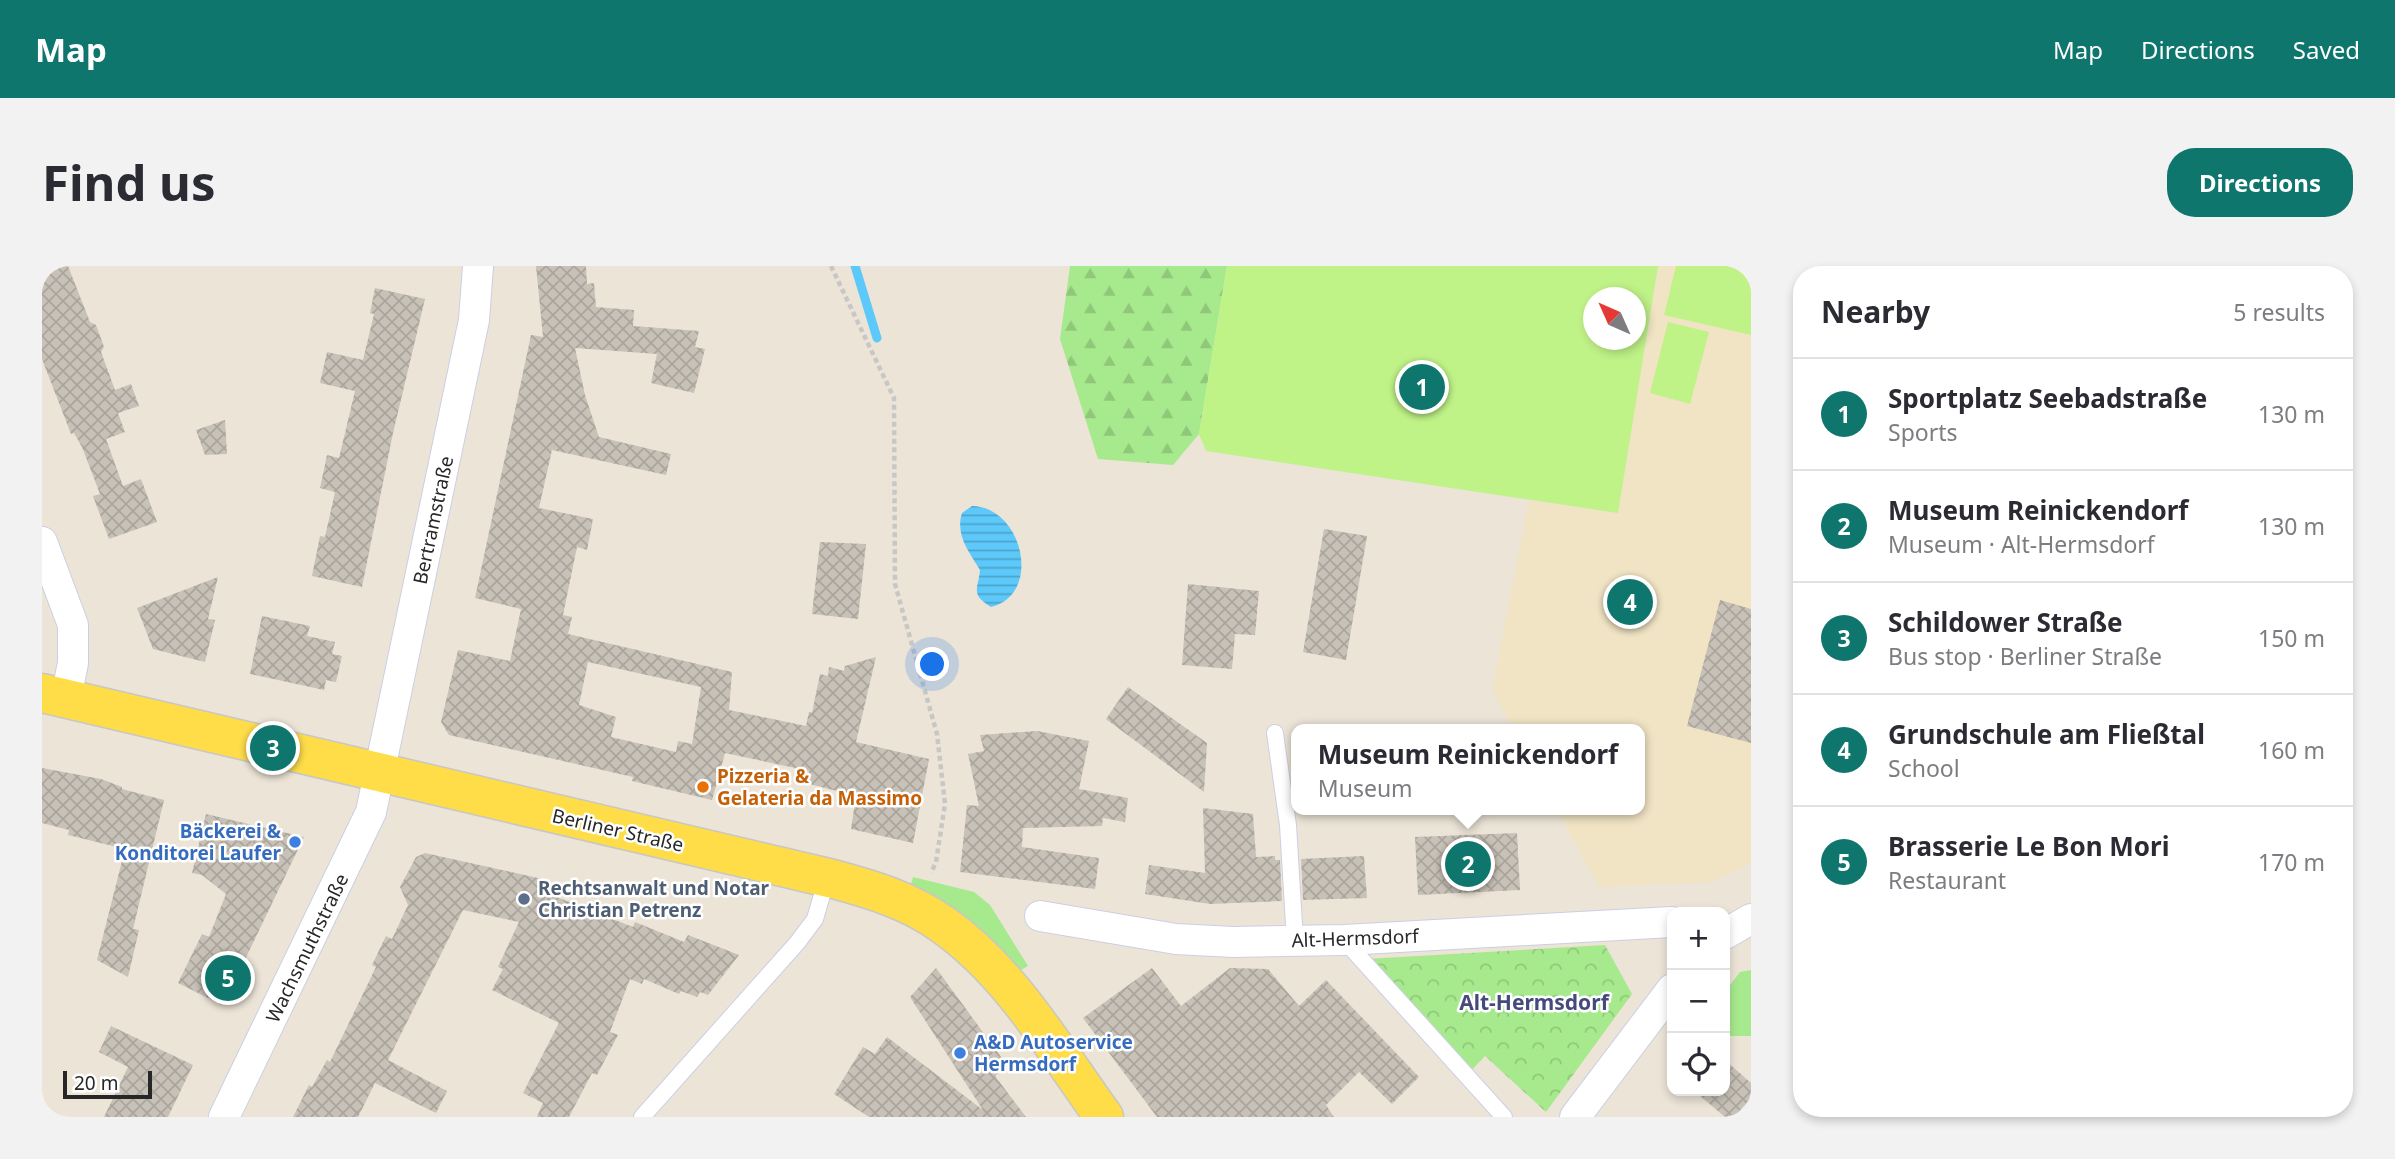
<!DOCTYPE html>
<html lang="en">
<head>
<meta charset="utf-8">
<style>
  :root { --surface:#fff; --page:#f2f2f3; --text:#2b2b33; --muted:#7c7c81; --line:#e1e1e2; --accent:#0f766e }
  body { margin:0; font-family:"Noto Sans",sans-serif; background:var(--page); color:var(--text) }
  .controls { position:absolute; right:21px; bottom:21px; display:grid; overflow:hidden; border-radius:14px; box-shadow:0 4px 10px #0003 }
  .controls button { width:63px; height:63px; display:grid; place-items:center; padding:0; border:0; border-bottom:2px solid var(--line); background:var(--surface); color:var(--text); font:35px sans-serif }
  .compass { position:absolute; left:1541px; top:21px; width:63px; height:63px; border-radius:50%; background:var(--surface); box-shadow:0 4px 10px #0003; rotate:315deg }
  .scale { position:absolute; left:21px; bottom:18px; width:89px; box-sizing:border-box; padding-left:7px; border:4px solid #272727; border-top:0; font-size:19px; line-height:24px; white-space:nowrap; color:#272727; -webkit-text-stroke:5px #fff; paint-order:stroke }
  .you { position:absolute; left:891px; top:399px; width:24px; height:24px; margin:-18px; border:5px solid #fff; border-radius:50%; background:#1a73e8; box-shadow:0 0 0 10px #1a73e833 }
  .badge { display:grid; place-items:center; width:46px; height:46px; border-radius:50%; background:var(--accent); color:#fff; font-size:23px; font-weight:700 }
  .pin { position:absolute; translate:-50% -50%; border:4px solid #fff; box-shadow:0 2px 7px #0006 }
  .popup { position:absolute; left:1249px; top:458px; width:354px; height:91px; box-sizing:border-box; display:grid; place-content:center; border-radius:14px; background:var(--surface); filter:drop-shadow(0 2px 5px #0005); font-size:23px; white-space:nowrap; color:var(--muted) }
  .popup b { font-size:26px; color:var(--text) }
  .popup::after { content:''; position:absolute; left:50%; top:100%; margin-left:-14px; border:14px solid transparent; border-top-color:var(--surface) }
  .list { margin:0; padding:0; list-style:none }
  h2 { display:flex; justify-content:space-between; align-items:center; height:91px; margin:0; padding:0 28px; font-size:30px }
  h2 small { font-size:23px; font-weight:400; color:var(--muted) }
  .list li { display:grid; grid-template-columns:46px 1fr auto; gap:21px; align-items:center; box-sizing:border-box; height:112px; padding:0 28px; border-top:2px solid var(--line) }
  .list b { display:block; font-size:26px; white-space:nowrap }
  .list p { margin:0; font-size:23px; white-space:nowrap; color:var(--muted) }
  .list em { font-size:23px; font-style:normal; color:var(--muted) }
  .icon { flex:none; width:38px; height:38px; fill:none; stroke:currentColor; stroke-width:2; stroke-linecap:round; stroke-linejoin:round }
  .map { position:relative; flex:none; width:1709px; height:851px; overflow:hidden; border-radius:28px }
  header { display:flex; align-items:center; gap:42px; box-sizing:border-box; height:98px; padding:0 35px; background:var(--accent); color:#fff }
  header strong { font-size:33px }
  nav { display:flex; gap:38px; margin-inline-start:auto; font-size:24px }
  .intro { display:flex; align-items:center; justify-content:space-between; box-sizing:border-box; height:168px; padding:0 42px }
  h1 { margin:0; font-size:49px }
  .button { padding:18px 32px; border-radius:28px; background:var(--accent); color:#fff; font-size:24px; font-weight:700 }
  main { display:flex; gap:42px; padding:0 42px }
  aside { flex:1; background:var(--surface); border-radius:28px; box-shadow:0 4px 10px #0003 }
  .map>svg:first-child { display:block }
  .education { fill:#f0e4c4 }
  .grass { fill:#a7e98d }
  .forest { fill:url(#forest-firs) }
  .park { fill:url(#park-crowns) }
  .pitch { fill:#bff287; fill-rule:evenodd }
  .water { fill:url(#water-rules) }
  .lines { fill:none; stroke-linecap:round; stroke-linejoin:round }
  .stream { stroke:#5dc9fa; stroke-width:9 }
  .building { fill:url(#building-cross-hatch); fill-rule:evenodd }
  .lane-casing { stroke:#cccfe3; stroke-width:18 }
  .street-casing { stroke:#cccfe3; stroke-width:32 }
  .primary-casing { stroke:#c7c7c7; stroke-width:41 }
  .path { stroke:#c7c7c7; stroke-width:4.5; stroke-dasharray:5 3.5; stroke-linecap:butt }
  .lane { stroke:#fff; stroke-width:16 }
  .street { stroke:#fff; stroke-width:30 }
  .primary { stroke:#fedd49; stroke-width:38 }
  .food-dot { fill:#e8710a; stroke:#fff; stroke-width:2.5 }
  .shop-dot { fill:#3f7fe0; stroke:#fff; stroke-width:2.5 }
  .service-dot { fill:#5c6f8a; stroke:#fff; stroke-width:2.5 }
  .labels { text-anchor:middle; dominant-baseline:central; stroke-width:5; stroke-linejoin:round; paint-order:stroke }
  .street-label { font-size:19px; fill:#272727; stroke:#fff }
  .food-label { font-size:19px; font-weight:bold; fill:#c56008; stroke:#fff; text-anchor:start }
  .shop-label { font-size:19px; font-weight:bold; fill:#366cbe; stroke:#fff; text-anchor:end }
  .service-label { font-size:19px; font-weight:bold; fill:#4e5e75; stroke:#fff; text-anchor:start }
  .neighbourhood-label { font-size:21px; font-weight:bold; fill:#444b7c; stroke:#fff }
</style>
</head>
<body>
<header>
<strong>Map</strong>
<nav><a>Map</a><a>Directions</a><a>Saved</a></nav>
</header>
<div class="intro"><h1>Find us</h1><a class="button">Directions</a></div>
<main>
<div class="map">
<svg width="1709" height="851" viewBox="0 0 1709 851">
  <defs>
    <pattern id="forest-firs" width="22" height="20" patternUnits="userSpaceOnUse" patternTransform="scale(1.75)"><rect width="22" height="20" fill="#a7e98d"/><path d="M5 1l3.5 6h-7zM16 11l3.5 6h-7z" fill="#90c87a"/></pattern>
    <pattern id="park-crowns" width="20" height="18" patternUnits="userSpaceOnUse" patternTransform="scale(1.75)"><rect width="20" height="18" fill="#a7e98d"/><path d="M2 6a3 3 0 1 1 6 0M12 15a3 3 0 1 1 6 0" fill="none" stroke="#90c87a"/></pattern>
    <pattern id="water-rules" width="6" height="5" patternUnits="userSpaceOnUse" patternTransform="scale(1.75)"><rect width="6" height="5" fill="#5dc9fa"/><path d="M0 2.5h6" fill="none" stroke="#4da3ca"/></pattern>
    <pattern id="building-cross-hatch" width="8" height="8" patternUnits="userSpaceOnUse" patternTransform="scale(1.75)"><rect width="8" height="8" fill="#c7c1b7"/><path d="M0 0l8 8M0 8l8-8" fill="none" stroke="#aba69d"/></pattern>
  </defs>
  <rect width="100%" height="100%" fill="#ece4d7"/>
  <path class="education" d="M1616,0h93v597l-39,19 -113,5 -42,-77h83v-81h-127l-21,-39 37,-190 89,13z"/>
  <path class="grass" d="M871,611l61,15 16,13 38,61 -9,5c-37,-41 -59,-60 -108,-87z
    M1709,704v66h-26v-44l15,-20z"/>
  <path class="forest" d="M1028,0h157l-28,168 -26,31 -75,-6 -38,-120z"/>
  <path class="park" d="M1563,679l27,49 -86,118 -61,-56 -15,16 -104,-113z"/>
  <path class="pitch" d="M1185,0h431l-40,247 -412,-62 -7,-17zM1552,32h42v42h-42z
    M1634,0h51l24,6v63l-87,-20z
    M1626,56l41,10 -19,72 -40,-11z"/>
  <path class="water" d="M930,240c51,1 71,88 19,101 -21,-13 -13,-17 -11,-37 -11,-18 -25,-35 -18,-57z"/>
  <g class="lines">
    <path class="stream" d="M813,0l22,72"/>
  </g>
  <path class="building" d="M0,0h26l22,56 6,3 8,22 -3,5 14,38 16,-6 8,22 -21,7 7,19 -19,7 17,47 18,-7 16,43 -48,17 -16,-43 7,-2 -18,-47 -8,-14 -3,1 -29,-75z
    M494,0h50l1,18 7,-1 2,24 38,3 -1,16 66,5 -4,16 10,2 -11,44 -43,-10 6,-29 -82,-6 10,47 14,42 72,17 -5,21 -114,-25 -13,58 54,11 -6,31 -10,-3 -14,68 9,2 -4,17 164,38 -3,38 77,16 3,-14 3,1 8,-39 8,2 1,-9 15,4 1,-5 31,-9 -20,85 73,17 -16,84 -62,-14 5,-33 -50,-13 3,-12 -84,-18 -13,47 -80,-19 1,-4 -184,-42 -8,-13 17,-72 52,11 11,-52 -46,-11 56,-263 12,2zM546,396l113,25 -9,57 -14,-3 -2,11 -65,-15 5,-20 -37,-12z
    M333,22l50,11 -32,134 -31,154 -50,-11 8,-40 5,1 10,-45 -15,-4 7,-33 12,3 16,-67 -35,-8 7,-31 36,8 11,-46 -4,-1z
    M183,154l2,34 -22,1 -9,-25z
    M1282,263l43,7 -21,124 -43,-8z
    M778,276l46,2 -8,75 -46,-5z
    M176,311l-10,42 7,1 -10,42 -52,-13 -16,-41z
    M1146,318l71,7 -4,44 -20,-1 -3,35 -50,-4z
    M1678,334l31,9v134l-64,-17z
    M220,350l48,10 -3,10 28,6 -3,12 10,2 -6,26 -10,-2 -2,10 -74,-16z
    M1086,421l79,56 -3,49 -98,-73z
    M995,465l52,10 -10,48 49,9 -3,24 -22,-4 -1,8 -79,2 -1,19 77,11 -4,31 -135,-17 7,-67 12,1 -11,-52 16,-3 -4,-16z
    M0,502l59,11 21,8v2l42,11 -31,129 6,1 -11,47 -31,-17 28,-111 -57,-14 1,-5 -27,-7z
    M1161,542l50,6 3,43 19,-1v4h5l2,41 -72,3 -65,-10 4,-29 56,8z
    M164,548l98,23 -65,135 1,5 -4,11h-5l-9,17 -44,-22 24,-49 7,3 17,-43 -24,-19 -10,-2z
    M1475,567l3,57 -102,5 -3,-58z
    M383,587l122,27 -3,12 89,35 2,-5 49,20 4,-7 51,20 -31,40 -8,-3 -3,5 -16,-6 -2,3 -35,-15 -2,5 -12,-5 -20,53 8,3 -21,40 -5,-2 -23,44h-32l6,-14 -20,-10 36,-70 -67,-33 11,-21 -5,-2 21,-45 -56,-12 -75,150 59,31 -11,22 -61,-30 -17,34h-65l16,-32 3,2 15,-27 3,2 46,-95 -4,-2 14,-29 6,3 16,-34 -8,-18 16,-30z
    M1322,590l3,42 -64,2 -2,-41z
    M894,702l71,97 -12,11 31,41h-157l-35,-23 29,-47 12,7 12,-17 96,73 -73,-113z
    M1110,702l29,38 49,-38 38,1 31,37 27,-26 93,97 -27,27 -33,-32 -33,33 8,12h-177l-74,-99z
    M69,760l82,39 -25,52h-64l24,-50 -29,-15z
    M1683,794l26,23v15l-17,19h-9l-31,-26h31z"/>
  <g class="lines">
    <defs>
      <path id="lane" d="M1233,467l13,92 7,116
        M1302,674l160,177
        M600,851l155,-174 18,-24 12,-41"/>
      <path id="street" d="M0,276l31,83v38l-7,35
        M998,650l136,23 57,3 111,-2 328,-18
        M1683,668l26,-15
        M182,851l147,-305 103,-492 4,-54
        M1533,851l97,-128"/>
      <path id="primary" d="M0,427l791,186c38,10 77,22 109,45 68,47 114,127 162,193"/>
    </defs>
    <use href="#lane" class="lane-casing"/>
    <use href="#street" class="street-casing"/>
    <use href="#primary" class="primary-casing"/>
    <path class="path" d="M789,0l63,132 1,186 42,150 8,70 -9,58 -5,11"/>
    <use href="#lane" class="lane"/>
    <use href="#street" class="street"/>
    <use href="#primary" class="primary"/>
  </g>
  <circle class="food-dot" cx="661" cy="521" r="7"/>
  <g class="shop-dot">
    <circle cx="253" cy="576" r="7"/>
    <circle cx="918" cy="787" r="7"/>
  </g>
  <circle class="service-dot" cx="482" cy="633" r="7"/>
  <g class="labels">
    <g class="street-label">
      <text transform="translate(391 254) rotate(-78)">Bertramstraße</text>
      <text transform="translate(576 564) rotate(13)">Berliner Straße</text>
      <text transform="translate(1313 672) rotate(-2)">Alt-Hermsdorf</text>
      <text transform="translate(265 682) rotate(-64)">Wachsmuthstraße</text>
    </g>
    <g class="food-label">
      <text x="675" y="510">Pizzeria &amp;<tspan x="675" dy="22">Gelateria da Massimo</tspan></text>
    </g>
    <g class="shop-label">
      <text x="239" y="565">Bäckerei &amp;<tspan x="239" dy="22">Konditorei Laufer</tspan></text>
      <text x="932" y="776" text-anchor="start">A&amp;D Autoservice<tspan x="932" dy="22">Hermsdorf</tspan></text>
    </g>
    <g class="service-label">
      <text x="496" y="622">Rechtsanwalt und Notar<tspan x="496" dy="22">Christian Petrenz</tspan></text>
    </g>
    <g class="neighbourhood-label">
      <text x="1492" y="736">Alt-Hermsdorf</text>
    </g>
  </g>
</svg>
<div class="controls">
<button>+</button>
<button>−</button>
<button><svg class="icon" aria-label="locate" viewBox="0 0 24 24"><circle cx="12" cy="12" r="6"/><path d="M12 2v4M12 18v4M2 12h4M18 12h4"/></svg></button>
</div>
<svg class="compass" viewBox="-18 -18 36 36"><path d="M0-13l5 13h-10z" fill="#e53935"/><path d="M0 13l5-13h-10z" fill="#7c7c81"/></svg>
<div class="scale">20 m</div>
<div class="you"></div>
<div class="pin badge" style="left:1380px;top:121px">1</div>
<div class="pin badge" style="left:1426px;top:598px">2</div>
<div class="popup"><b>Museum Reinickendorf</b>Museum</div>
<div class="pin badge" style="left:231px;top:482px">3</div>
<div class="pin badge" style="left:1588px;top:336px">4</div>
<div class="pin badge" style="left:186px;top:712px">5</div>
</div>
<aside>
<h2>Nearby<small>5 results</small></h2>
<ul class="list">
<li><span class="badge">1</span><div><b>Sportplatz Seebadstraße</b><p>Sports</p></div><em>130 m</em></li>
<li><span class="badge">2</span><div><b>Museum Reinickendorf</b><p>Museum · Alt-Hermsdorf</p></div><em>130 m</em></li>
<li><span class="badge">3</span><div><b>Schildower Straße</b><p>Bus stop · Berliner Straße</p></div><em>150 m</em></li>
<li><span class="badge">4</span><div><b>Grundschule am Fließtal</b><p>School</p></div><em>160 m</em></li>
<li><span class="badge">5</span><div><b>Brasserie Le Bon Mori</b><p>Restaurant</p></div><em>170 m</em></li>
</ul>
</aside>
</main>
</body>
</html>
